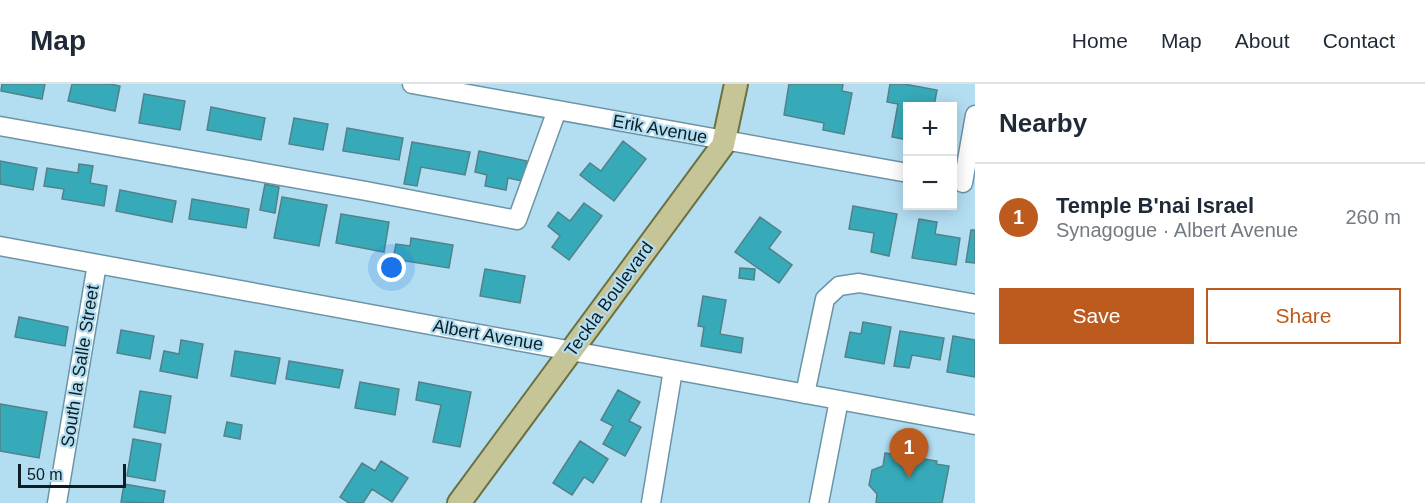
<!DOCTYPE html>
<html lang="en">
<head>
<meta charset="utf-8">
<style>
  :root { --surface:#fff; --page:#f2f2f3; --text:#1f2937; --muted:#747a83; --line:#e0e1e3; --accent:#bd5b1f }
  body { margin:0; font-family:Arial,sans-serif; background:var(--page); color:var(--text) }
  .controls { position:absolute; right:18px; top:18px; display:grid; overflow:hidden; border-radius:0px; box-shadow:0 3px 15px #0003 }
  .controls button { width:54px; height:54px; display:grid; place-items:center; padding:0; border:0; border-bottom:2px solid var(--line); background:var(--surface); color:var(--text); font:30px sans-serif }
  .scale { position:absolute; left:18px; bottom:15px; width:108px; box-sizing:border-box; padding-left:6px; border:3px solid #0c1d24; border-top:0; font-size:16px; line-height:21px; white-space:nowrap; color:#0c1d24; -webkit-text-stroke:4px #b3def2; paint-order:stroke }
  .you { position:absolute; left:392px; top:184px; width:21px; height:21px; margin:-15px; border:4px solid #fff; border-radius:50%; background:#1a73e8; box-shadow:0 0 0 9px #1a73e833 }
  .badge { display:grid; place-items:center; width:39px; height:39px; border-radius:50%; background:var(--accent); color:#fff; font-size:20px; font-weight:700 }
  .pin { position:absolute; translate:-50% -50px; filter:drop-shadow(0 2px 3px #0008) }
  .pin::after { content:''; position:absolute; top:32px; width:21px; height:18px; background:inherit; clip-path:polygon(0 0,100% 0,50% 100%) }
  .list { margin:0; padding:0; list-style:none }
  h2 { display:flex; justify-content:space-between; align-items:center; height:78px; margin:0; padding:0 24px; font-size:26px }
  h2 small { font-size:20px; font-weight:400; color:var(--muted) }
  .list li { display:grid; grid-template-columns:39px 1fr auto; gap:18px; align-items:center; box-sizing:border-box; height:108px; padding:0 24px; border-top:2px solid var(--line) }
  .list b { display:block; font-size:22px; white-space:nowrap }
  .list p { margin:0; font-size:20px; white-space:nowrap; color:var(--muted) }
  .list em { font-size:20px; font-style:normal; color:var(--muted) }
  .actions { display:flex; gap:12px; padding:18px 24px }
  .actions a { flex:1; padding:14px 0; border:2px solid var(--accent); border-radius:0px; text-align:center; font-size:21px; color:var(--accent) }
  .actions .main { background:var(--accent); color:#fff }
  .map { position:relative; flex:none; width:975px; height:419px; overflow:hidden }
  header { display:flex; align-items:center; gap:36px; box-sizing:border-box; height:84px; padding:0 30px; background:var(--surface); border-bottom:2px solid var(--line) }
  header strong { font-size:28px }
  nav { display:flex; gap:33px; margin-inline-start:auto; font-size:21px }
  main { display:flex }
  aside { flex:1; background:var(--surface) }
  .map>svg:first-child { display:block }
  .building { fill:#37aab9; stroke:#528188; stroke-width:1.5 }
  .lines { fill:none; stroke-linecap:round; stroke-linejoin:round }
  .minor-casing { stroke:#6c94a6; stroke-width:21 }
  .major-casing { stroke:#6c7141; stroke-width:26 }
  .minor { stroke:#fff; stroke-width:18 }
  .major { stroke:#c6c597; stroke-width:22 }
  .labels { text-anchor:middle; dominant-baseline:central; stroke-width:4.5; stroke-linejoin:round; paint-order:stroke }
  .street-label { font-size:18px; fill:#0c1d24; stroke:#b3def2 }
</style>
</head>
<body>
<header>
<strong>Map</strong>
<nav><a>Home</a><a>Map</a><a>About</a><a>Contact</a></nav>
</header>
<main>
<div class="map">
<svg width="975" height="419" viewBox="0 0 975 419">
  <rect width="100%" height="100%" fill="#b3def2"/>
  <path class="building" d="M2,0h43l-3,15 -41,-8z
    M72,0h38l10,2 -5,25 -47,-10z
    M789,0h54l-1,7 10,2 -8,41 -21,-4 1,-7 -40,-8z
    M890,0h14l33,6 -3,16h-26v34l-16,-3 6,-33 -11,-2z
    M144,10l41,7 -5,29 -41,-7z
    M211,23l54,11 -4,22 -54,-10z
    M294,34l34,6 -5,26 -34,-6z
    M347,44l56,10 -4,22 -56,-9z
    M623,57l23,18 -32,42 -34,-26 10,-12 11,8z
    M412,58l58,10 -5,23 -44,-8 -4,19 -13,-2z
    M479,67l48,10 -4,20 -15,-3 -2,12 -21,-4 2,-11 -12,-3z
    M0,77l37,7 -4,22 -33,-6z
    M79,80l14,2 -3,17 17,3 -3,20 -42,-7 2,-10 -20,-3 3,-18 31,5z
    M265,100l14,3 -4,26 -15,-3z
    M120,106l56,11 -4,21 -56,-11z
    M282,113l45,8 -8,41 -45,-8z
    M192,115l57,10 -3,19 -57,-9z
    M584,119l18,13 -33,44 -17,-13 8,-11 -12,-10 10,-14 12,9z
    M853,122l44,8 -8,42 -18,-4 3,-19 -25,-4z
    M341,130l48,8 -5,30 -48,-9z
    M760,133l21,15 -12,16 23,17 -13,18 -44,-31z
    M919,135l18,3 -2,12 25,4 -4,27 -44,-7z
    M971,146h4v33l-9,-1z
    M411,154l42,7 -4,23 -56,-9 3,-15 14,2z
    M740,184l15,1 -1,11 -15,-2z
    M485,185l40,7 -5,27 -40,-7z
    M703,212l23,4 -6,34 23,4 -2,15 -40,-7 3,-19 -6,-1z
    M19,233l49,10 -3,19 -50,-9z
    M863,238l28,5 -7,37 -39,-7 5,-25 11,2z
    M121,246l33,6 -4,23 -33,-6z
    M900,247l44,7 -4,22 -28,-5 -3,13 -15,-2z
    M953,252l22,4v37l-28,-5z
    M181,256l22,4 -6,34 -37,-7 4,-20 15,3z
    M235,267l45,7 -5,26 -44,-8z
    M289,277l54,9 -4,18 -53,-9z
    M360,298l39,7 -4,26 -40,-7z
    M419,298l52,10 -11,55 -27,-5 8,-37 -25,-5z
    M618,306l22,12 -11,19 12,6 -16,29 -22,-12 10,-18 -12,-6z
    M140,307l31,5 -6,37 -31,-6z
    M0,320l47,8 -8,46 -39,-7z
    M227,338l15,3 -2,14 -16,-3z
    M133,355l28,5 -6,37 -28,-5z
    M580,357l28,18 -15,24 -9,-6 -12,18 -19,-12z
    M885,369l52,8 -1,3 13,2 -7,37h-66l1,-9 -8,-9 3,-15 11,-4z
    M381,377l27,17 -16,24 -20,-13 -9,14h-14l-9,-6 22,-34 13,8z
    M124,400l41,7 -2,12 -42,-1z"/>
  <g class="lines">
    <defs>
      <path id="minor" d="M412,0l496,89
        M0,42l366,65 151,29 40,-110
        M963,99l12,-68
        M0,162l975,179
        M805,310l20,-95 14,-13 20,-3 116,21
        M57,419l40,-239
        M651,419l22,-133
        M819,419l20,-103"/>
      <path id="major" d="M459,419l264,-358 13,-61"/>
    </defs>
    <use href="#minor" class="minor-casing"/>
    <use href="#major" class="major-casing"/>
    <use href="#minor" class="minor"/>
    <use href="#major" class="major"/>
  </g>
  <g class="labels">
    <g class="street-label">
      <text transform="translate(660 45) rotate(10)">Erik Avenue</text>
      <text transform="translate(609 215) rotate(-54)">Teckla Boulevard</text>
      <text transform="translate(488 251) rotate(10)">Albert Avenue</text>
      <text transform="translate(80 282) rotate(-81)">South la Salle Street</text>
    </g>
  </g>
</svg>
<div class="controls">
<button>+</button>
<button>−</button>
</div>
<div class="scale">50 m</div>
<div class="you"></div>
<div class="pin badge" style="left:909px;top:394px">1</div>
</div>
<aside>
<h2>Nearby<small></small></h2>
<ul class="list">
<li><span class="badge">1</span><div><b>Temple B'nai Israel</b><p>Synagogue · Albert Avenue</p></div><em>260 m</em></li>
</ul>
<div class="actions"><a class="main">Save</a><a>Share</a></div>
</aside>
</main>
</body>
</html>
